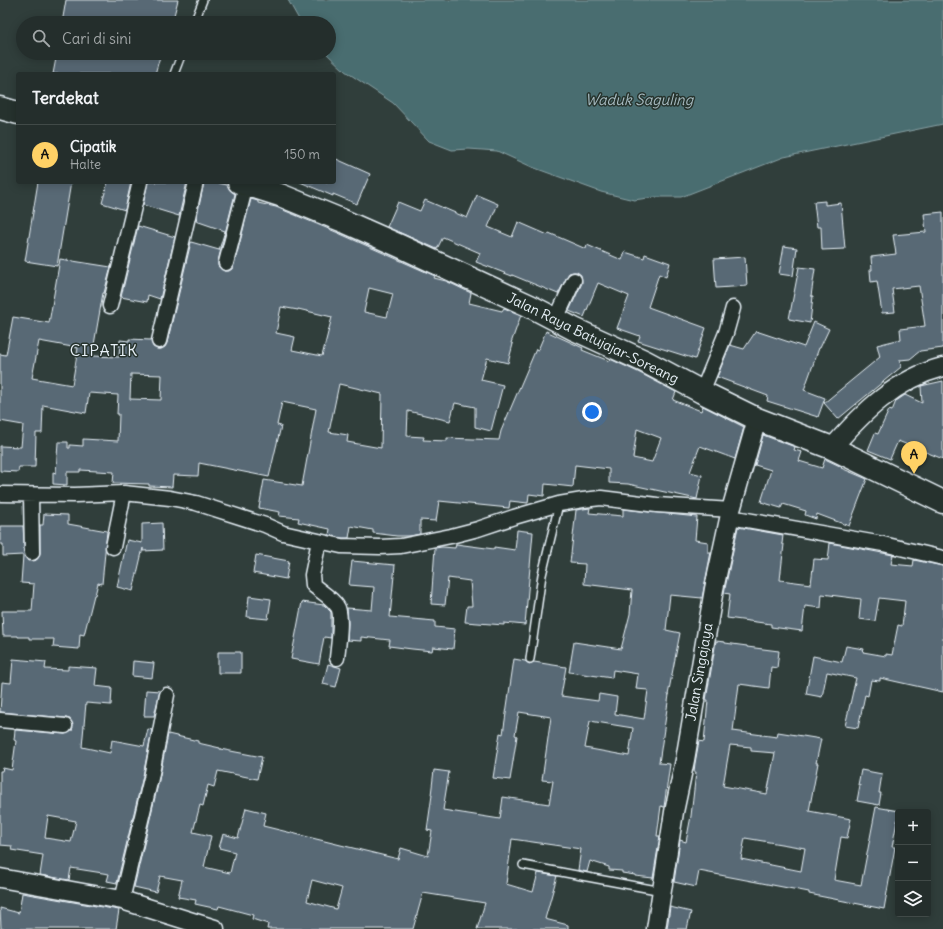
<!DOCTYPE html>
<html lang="id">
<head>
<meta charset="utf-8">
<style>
  :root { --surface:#242e2c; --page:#2c3634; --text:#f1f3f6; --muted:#a3a8a9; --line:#414a48; --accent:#ffd166 }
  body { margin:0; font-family:Delius,sans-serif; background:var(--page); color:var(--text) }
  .controls { position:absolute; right:12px; bottom:12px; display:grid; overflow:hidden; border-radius:4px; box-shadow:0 2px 10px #0003 }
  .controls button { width:36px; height:36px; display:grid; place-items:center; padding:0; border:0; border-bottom:1px solid var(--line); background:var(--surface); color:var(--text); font:20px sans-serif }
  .you { position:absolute; left:592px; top:412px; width:14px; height:14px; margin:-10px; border:3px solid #fff; border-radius:50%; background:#1a73e8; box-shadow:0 0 0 6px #1a73e833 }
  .badge { display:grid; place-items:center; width:26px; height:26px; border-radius:50%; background:var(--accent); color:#111; font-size:13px; font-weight:700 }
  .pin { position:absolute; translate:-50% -33px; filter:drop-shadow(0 1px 2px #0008) }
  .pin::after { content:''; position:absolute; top:21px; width:14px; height:12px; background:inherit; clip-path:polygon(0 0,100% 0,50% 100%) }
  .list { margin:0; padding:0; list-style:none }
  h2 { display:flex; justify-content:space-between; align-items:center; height:52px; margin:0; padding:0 16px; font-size:17px }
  h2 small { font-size:13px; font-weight:400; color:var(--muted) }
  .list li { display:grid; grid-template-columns:26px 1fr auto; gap:12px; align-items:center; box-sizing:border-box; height:60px; padding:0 16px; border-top:1px solid var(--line) }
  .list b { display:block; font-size:15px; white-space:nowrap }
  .list p { margin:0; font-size:13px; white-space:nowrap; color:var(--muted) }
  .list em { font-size:13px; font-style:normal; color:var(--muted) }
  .icon { flex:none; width:22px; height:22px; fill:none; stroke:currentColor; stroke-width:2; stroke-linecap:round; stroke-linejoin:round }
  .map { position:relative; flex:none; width:943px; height:929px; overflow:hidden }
  .search { position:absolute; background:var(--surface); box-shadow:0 2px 10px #0003; left:16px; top:16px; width:320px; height:44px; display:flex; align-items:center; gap:10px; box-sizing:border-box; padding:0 14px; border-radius:22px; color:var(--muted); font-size:15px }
  .panel { position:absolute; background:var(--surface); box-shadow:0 2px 10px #0003; left:16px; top:72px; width:320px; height:112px; border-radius:4px }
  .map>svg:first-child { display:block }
  .water { fill:#496d70; stroke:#89a2a6 }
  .building { fill:#586975; stroke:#e8f1f8; fill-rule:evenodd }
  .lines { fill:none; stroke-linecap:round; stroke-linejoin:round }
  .service-casing { stroke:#e8f1f8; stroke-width:10 }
  .minor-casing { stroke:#e8f1f8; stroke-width:17 }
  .tertiary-casing { stroke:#e8f1f8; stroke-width:21 }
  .trunk-casing { stroke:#e8f1f8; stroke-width:25 }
  .service { stroke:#26332d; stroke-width:7 }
  .minor { stroke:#26332d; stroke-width:14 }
  .tertiary { stroke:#26332d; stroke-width:18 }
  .trunk { stroke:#26332d; stroke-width:22 }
  .labels { text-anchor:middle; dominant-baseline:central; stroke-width:3; stroke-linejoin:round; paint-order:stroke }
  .street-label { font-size:14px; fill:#e8f1f8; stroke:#26332d }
  .water-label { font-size:15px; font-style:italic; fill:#a8bcc2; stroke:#26332d }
  .quarter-label { font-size:16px; letter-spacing:1px; fill:#e8f1f8; stroke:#26332d }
</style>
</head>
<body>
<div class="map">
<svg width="943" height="929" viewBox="0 0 943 929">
  <rect width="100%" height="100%" fill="#303e3b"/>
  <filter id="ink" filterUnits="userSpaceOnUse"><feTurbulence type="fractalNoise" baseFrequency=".025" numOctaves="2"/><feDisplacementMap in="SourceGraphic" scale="8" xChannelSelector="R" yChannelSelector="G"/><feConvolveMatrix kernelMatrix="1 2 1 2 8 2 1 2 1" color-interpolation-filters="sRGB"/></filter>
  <g filter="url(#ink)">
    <path class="water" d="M288,0h655v124l-159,33 -103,40h-26l-21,3 -33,-8 -69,-25 -35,-16 -28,-2 -17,1 -23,-9 -36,-38 -48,-32 -19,-18h3v-30h-28z"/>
    <path class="building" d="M66,0h112l-6,23h-110z
      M57,53h104l-6,21h-102z
      M334,158l36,16 -13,30 -24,-10v2l-33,-14h34z
      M38,182h33l-14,84 -32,-5z
      M108,182h23l-6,28 -23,-7z
      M148,182h39l-8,34 -36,-11z
      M204,182h9l14,3 3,5 5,4 -17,67v5l6,5h5l3,-2 2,-4 17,-66 7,2v2l18,4 60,25 99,44 -1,2 12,3 25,12 -2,10 33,8 2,-3 17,7 -10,28 2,1 -5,19 -21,-5 -6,22 22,5 -12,46 -16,-4v-20l-20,-4 -5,18 -42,-10 -1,25 17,1 -1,3 24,1v-3l52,2 2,-9 35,-82 2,1 8,-19 37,17 -1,2 27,11 1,-2 28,13 38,20 -3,8 28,11 2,-5 41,21 -9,32 -35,-13 -10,26 12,3 -5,24 -69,-15 -19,-1v-14l-34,-4 -2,22 -28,-3 -1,12 -15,-2 -1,9 -18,-2 -1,7 -70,-7 -3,20 -16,-1v14l-10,2h-13l-24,-3v-3l-22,-4 -2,12h-7l-13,-3 1,-6 -32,-7 1,-4 -20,-2 1,-4 -21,-4 5,-28 38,6 14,-77 -34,-7 -5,23 4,1 -12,51 -70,-14 -1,13 -25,-1 -1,12 -23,-1v-2l-36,-1 1,-11 -34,-2v2h-13v13l-14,-1v-12l3,1 2,-31h10v6h2v-3l13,1v-7l35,2 1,-27h-2l1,-19 -29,-2 -3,20 -43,-8 -1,28h-6l-1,34h-16l-1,5 -18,-1v-25l21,1 2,-22 -23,-4v-67l6,1 7,-38 36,6 11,-64 51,8 -7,26h-1l-11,63 27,1 1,-17 9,1v-2l22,1 2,7 4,2h4l4,-2 2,-4 24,-101 28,8 6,-19 -29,-10zM369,288l24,6 -6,23 -23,-5zM281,307l17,3v-1l34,8 -10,39 -30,-6 3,-13 -19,-4zM39,341l39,7 -6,37 -40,-7zM131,374l31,1 -1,25 -31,-1zM339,384l43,10 -1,54 -34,-6 1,-7 -19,-3zM637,429l24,9 -9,24 -19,-4z
      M477,195l21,9 -10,23 24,10 6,-15 30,13 1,-2 37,16 1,-4 35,15 3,-8 19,6 1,-4 25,9 -4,14 -7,-3 -11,33 58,21 -11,31 -57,-18 2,-5 -23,-8 12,-32 -31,-13 -14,34 -15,-6 13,-28 -1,-8 -4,-3h-4l-4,1 -11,21 -46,-19v1l-36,-14 4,-9 -37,-16 -6,12 -50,-22 11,-25 22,9 5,-11 42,18z
      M825,201v4l16,-2 4,46 -23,1 -1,-23h-4l-3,-25z
      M943,212v136l-23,3 -10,8 -10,1 1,7 -63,52 -14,-16 56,-46 -3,-12 24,-6 -1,-10 25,-3 -6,-40 -27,3 3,23 -13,1 -5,-32 -6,1 -1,-12h2l-1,-13 25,-3 -3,-19 33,-3 -2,-18z
      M138,226l37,11 -15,62 -12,-4 -1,7 -26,-5z
      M784,246l13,2 -4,28 -14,-2z
      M745,257l2,29 -31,2 -2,-29z
      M799,267l16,2 -4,27h2l-3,27 -21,-4z
      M814,322l15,7 -9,19h-1l-15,42 21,8 -7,19 -51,-16 1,-5 -51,-19 13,-32 14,4 12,-18 48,16z
      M943,381v78l-45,-18 -8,18 -22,-9 7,-17 3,1 11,-24 3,1 4,-10 9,-6 17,8 -1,-17z
      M763,435l32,12 -1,3 8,2 -3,9 23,7 3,-9 17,8 -1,1 26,11 -18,47 -32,-12 -1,5 -11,-4 1,-4 -23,-7 -2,4 -20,-6 10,-32 -16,-5z
      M590,508l-1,5 34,3v-7l74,8 -2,23 13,2v10h3l-9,46 -32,-3 -4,35 14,3 -12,62h1l-10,68 11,1 -6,43 -3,-1 -4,30h3l-7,42 -18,-2v-1l-13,-2v-2l-13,-1v-3l-19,-6 -3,11 -9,-2 3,-21 -69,-10 -6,45 27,8 5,-19 19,3 -12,43 23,6v4h-91l8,-26 -62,-10 -10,36h-146l1,-5 -16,-5 1,-4 -34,-9 -1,3 -23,-5 1,-4 -18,-3 4,-17 -22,-4 -4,16 -22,-5 25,-107 9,-46 30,7v2l22,5v1l42,8 -5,22 -39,-8 -4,16 -6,-2 -5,21 -3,-1 -7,27 18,4 -7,31 26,6 5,-21 -16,-4 4,-14 15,4 8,-30 20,5 -3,13 135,33 3,-11 27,8 4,-25 -5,-1 5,-35h-1l3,-25 15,2 -6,38 57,9 3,-22 46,7 4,-23 -11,-1 9,-63 -32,-5 -4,23 2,1 -7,44 -17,-2 7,-45 3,1 11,-75 11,2 4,3 5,-2 32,5 -5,29 37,5 1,-7 18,3 -2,17 29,5 4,-29 -12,-1 2,-15 -25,-4 -1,8 -43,-6 5,-30 47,7 9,-35 2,-24 -48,-6 1,-20 -15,-1 6,-53zM590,721l43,7 -4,28 -44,-8zM312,880l30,8 -6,21 -29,-8z
      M44,514l24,1v9l39,7 -5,53 -4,-1 -3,12h-1l-10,40 -4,-1 -1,15 -26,-2 1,-8h-25v-2h-11v-1h-15l-1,-25h30l2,-27 -13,-1 2,-28 -20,1v-12h-3v-18h23l2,31 3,4 8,-1 3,-3 1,-4v-28h3z
      M162,523l1,27 -20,1v-3l-10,43 -16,-4 10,-47 15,3v-19z
      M738,527l45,8 -1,9h2l-4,36 31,4 3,-25 14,1 2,-17 63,12 -2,9 22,2 1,-6 29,6v126l-63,-14v3l-9,-1 -3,16 -3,-1 -7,33 -13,-2 11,-48 -29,-6 -5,25 -16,-3 7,-38 29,6 4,-16 18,3 -1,3 23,4v-2l6,1 6,-30 4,1 3,-25 -26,-3 -4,23 -16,-2 2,-20 -39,-5 -1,14 -16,-2 -3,25 -31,-4v-3l-44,-6 3,-24 -6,-1z
      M517,530l16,2 -8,93 -21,-2v2l-39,-3 2,-16h5l-2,-25 -22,-3 -3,27 -14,-1 4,-56 7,-1 13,1 1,-4 38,5v-2l21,3z
      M256,555l33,6 -3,18 -33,-6z
      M352,561l43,4 -5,52 45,4v6l20,2 -2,20 -20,-2 -1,4 -20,-2 -23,-3 1,-6 -29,-3v4l-14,-1 1,-17 -1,-15 25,2 2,-23 -25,-2z
      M249,596l22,3 -3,20 -21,-2z
      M302,602l22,3 7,7v26l-7,-1 -5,27 -28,-5z
      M716,641l9,1v1l22,3v1l32,4 -2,17 -6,-1 -2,21 -30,-4 -6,47 44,6 1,-5 43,7 -5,24h2l-9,48 42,8 -4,19 -6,-1 -7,43 27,5 15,-78 23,4 -7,36h3l-11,62 -75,-15v-2l-110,-21 -3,16 -22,-5 6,-42 6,2 5,-26 5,-44h-2l1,-9 4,-22 5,1 4,-42h-2zM730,745l21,2v4l24,2 -8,41 -44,-8zM745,838l60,10 -4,23 -60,-12z
      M218,652h23v21h-23z
      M13,659l33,3 -1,7 23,1v-4l29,2 -2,18 17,2 -1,17 -25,-2 -4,44 28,6 2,-13 32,6 4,-17 4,1 -9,46 -26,107 -10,-2 2,-7 -38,-6 -2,12 -29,-5 3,-20 -32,-5 1,-4 -12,-1v-74h2l1,-3 9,2 4,-29 -2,-1 1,-10 50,4 7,-3 1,-5 -3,-7 -4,-1 -66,-6 2,-30 9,1zM48,816l28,5 -5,21 -26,-4z
      M133,661l21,2 -2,15 -20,-2z
      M328,664l13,4 -5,19 -13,-3z
      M146,690l14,1 -6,25h-10z
      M861,770l21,4 -3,19h2l-2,12 -22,-4 3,-16h-2z
      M22,893l97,17 -3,19h-115l-1,-21 19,5z
      M670,907l21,5 -4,17h-20z"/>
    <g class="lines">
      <defs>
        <path id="service" d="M194,23l9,-23
          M174,74l8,-21
          M530,659l12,-84 17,-71
          M523,865l139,26"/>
        <path id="minor" d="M226,263l20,-78
          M110,306l30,-124
          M556,319l18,-39
          M159,341l37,-159
          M702,392l24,-59 7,-25
          M0,494l75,1 49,-2 46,5 26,5 69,22 18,8 58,13 39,1 21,-1 50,-10 27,-7 36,-12 45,-13 24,-4 18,-2 56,7 74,5
          M31,495l1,58
          M730,517l153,27 60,14
          M319,541l-7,34 1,10c8,7 18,12 24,21 6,7 1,42 0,52
          M113,547l11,-54
          M0,720l65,6
          M122,900l29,-122 16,-83"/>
        <path id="tertiary" d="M832,448c30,-35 64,-69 111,-81
          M0,878l122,22 93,29
          M656,929l18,-117 11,-52 29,-171 17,-79 26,-91"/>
        <path id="trunk" d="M0,108l18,5
          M239,182l41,13 61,25 59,26 130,60 44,23 70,32 58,31 55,27 75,29 111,54"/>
      </defs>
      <use href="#service" class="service-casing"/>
      <use href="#minor" class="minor-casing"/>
      <use href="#tertiary" class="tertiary-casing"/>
      <use href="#trunk" class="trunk-casing"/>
      <use href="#service" class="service"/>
      <use href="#minor" class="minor"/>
      <use href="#tertiary" class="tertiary"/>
      <use href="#trunk" class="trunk"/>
    </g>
  </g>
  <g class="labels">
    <g class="street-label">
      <text transform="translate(593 338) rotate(26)">Jalan Raya Batujajar-Soreang</text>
      <text transform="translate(699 672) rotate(-80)">Jalan Singajaya</text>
    </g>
    <g class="water-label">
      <text x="639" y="99">Waduk Saguling</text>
    </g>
    <g class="quarter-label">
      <text x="104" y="350">CIPATIK</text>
    </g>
  </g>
</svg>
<div class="controls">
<button>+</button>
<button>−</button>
<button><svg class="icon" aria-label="layers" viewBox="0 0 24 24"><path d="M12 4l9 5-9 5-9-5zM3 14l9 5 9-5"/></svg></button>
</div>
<div class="you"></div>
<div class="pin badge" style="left:914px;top:474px">A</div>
<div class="search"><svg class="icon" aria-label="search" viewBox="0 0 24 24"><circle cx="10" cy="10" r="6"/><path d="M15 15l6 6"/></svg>Cari di sini</div>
<section class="panel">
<h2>Terdekat<small></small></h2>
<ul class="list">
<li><span class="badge">A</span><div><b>Cipatik</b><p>Halte</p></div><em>150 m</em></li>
</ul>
</section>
</div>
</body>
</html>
